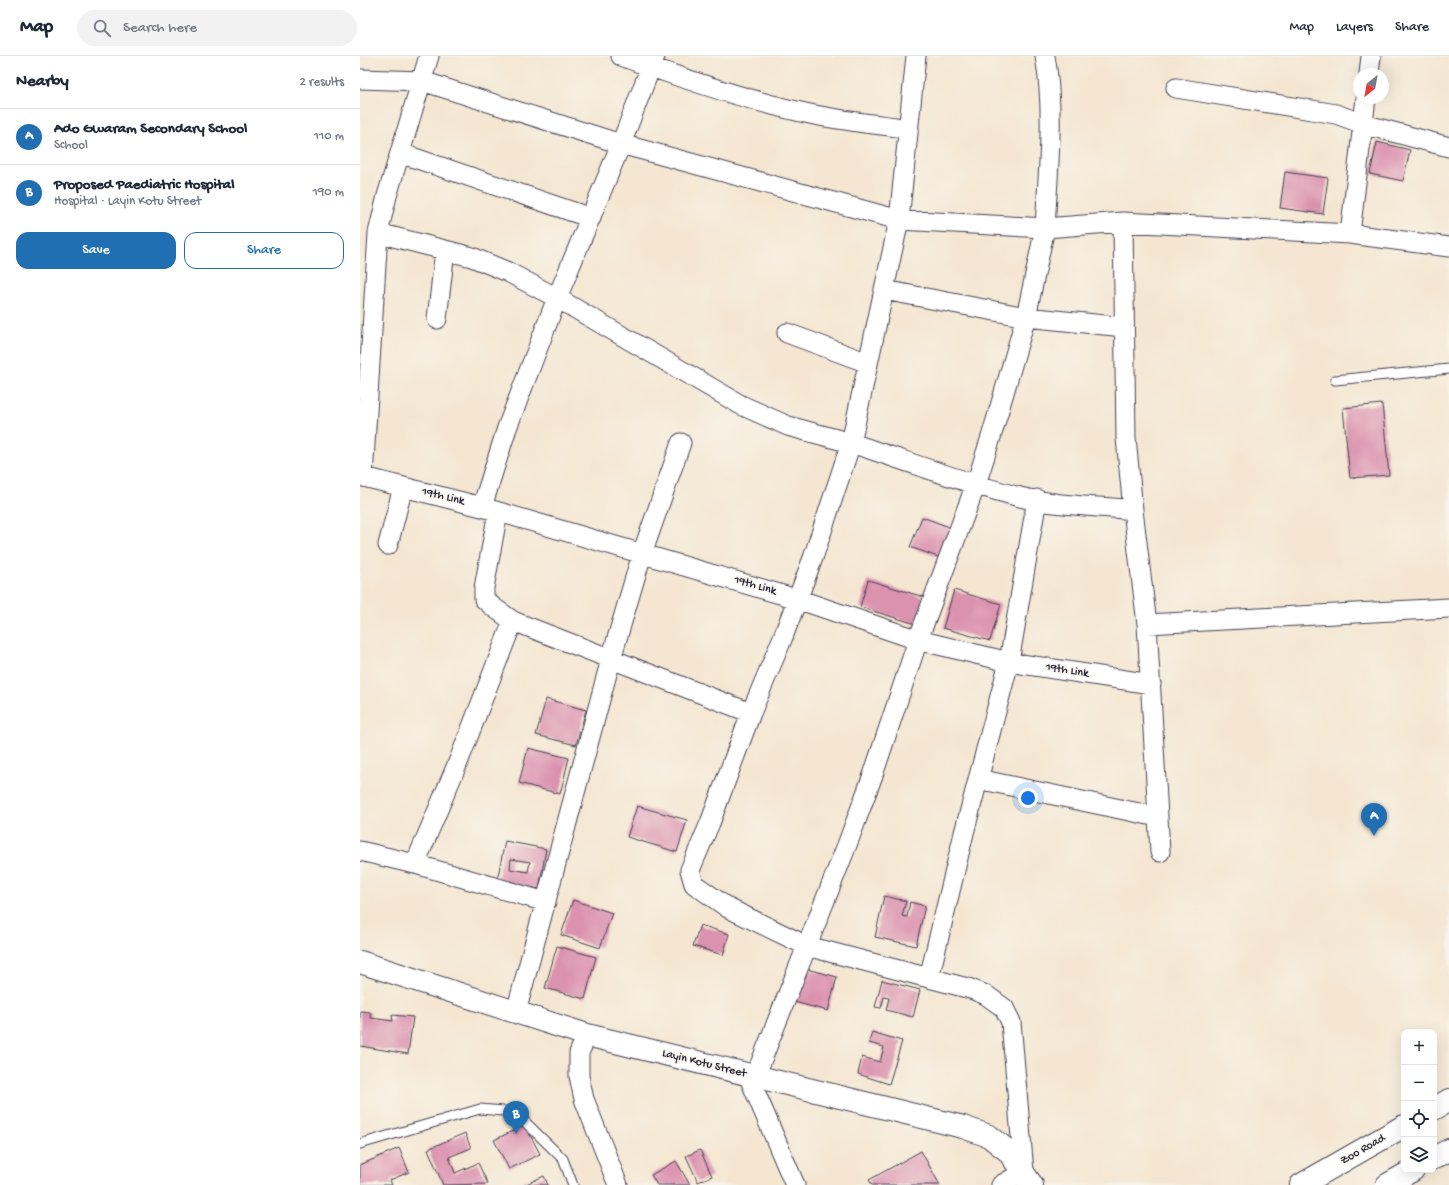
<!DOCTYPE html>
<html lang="en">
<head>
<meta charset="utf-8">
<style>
  :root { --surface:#fff; --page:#f2f2f3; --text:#1f2937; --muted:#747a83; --line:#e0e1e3; --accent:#1f6fb2 }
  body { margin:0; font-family:"Gochi Hand",sans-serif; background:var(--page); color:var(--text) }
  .controls { position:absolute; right:12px; bottom:12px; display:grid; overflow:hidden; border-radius:8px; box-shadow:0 4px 16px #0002 }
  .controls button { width:36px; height:36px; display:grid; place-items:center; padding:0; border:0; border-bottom:1px solid var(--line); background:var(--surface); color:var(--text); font:20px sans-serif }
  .compass { position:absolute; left:993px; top:12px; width:36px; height:36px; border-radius:50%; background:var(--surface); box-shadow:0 4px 16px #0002; rotate:211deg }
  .you { position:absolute; left:668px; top:742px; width:14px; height:14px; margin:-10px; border:3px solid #fff; border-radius:50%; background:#1a73e8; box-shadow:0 0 0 6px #1a73e833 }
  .badge { display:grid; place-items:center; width:26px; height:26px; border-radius:50%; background:var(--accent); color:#fff; font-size:13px; font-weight:700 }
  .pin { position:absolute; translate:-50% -33px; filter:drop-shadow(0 1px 2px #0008) }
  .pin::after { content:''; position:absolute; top:21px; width:14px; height:12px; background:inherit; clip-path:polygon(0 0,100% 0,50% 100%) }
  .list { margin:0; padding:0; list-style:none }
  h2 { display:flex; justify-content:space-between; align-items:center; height:52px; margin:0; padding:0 16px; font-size:17px }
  h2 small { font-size:13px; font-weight:400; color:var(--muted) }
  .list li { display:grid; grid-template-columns:26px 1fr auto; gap:12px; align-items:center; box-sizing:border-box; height:56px; padding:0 16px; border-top:1px solid var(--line) }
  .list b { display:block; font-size:15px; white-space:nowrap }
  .list p { margin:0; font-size:13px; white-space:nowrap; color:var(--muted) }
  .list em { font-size:13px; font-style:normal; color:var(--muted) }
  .actions { display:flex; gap:8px; padding:12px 16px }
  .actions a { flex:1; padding:9px 0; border:1px solid var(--accent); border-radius:12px; text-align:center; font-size:14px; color:var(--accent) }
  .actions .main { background:var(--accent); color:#fff }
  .icon { flex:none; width:22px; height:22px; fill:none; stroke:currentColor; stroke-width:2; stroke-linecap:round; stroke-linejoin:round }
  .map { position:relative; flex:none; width:1089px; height:1129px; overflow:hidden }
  header { display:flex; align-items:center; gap:24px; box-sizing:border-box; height:56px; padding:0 20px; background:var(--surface); border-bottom:1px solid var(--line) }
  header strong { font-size:19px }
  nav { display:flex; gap:22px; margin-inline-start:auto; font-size:14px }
  .search { width:280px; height:36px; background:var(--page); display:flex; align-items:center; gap:10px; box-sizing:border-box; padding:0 14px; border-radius:22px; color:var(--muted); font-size:15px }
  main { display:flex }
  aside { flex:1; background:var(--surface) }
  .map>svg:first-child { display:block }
  .building { fill:#db92af; fill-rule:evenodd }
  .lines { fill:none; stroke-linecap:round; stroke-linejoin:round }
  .service-casing { stroke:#423f52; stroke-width:11 }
  .minor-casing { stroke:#423f52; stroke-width:21 }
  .tertiary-casing { stroke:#423f52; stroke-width:24 }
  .secondary-casing { stroke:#423f52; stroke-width:24 }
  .service { stroke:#fff; stroke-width:9 }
  .minor { stroke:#fff; stroke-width:19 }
  .tertiary { stroke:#fff; stroke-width:22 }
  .secondary { stroke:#fff; stroke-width:22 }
  .labels { text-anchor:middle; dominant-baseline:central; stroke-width:3; stroke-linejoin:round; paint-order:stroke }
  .street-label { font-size:12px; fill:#22223b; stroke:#f7f3e8 }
</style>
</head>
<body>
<header>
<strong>Map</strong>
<div class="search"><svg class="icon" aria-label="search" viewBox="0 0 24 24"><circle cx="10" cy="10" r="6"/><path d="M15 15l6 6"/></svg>Search here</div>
<nav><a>Map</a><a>Layers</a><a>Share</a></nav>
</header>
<main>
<aside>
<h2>Nearby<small>2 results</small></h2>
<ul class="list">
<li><span class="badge">A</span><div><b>Ado Gwaram Secondary School</b><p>School</p></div><em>110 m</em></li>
<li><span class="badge">B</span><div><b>Proposed Paediatric Hospital</b><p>Hospital · Layin Kotu Street</p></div><em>190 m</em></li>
</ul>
<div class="actions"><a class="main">Save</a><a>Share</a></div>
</aside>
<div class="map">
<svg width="1089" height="1129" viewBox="0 0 1089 1129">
  <rect width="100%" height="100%" fill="#f7f3e8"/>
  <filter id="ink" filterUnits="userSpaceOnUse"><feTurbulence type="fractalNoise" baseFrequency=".025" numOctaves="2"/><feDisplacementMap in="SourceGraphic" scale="8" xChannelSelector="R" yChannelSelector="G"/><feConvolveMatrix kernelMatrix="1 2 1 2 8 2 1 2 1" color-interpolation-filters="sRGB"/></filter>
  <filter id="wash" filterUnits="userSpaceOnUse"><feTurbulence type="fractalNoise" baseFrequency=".012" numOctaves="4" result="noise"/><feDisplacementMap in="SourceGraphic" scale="16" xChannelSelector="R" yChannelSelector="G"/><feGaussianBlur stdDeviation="0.9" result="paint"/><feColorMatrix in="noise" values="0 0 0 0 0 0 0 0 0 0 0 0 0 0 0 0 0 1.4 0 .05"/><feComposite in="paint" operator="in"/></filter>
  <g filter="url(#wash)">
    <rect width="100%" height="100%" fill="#f4e6d1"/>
    <g id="blocks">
      <path class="building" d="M1017,86l33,8 -7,31 -33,-7z
        M925,116l43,6 -5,36 -43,-6z
        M1022,348l7,71 -39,3 -7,-70z
        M562,461l30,11 -11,30 -31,-11z
        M508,524l56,17 -8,27 -56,-17z
        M594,534l47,14 -11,37 -47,-13z
        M186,643l40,11 -10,35 -40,-10z
        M168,692l41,10 -9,36 -41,-11z
        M277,750l50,14 -10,32 -50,-15z
        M145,785l41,8 -7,40 -42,-8zM151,803l19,3 -2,10 -18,-3z
        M524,840l22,5 -4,15 5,1 3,-15 15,4 -9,40 -41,-9z
        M213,844l39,13 -12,35 -39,-13z
        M340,869l29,9 -6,21 -30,-9z
        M197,890l39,11 -11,42 -40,-11z
        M443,912l34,9 -9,34 -34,-9z
        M522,924l38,10 -7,27 -27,-7 3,-12 -5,-1 -3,11 -6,-1z
        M0,955l10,1 1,6 22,3 -1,-6 21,2 -5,37 -48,-8z
        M512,976l30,9 -13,43 -31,-10 4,-17 18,5 4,-15 -15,-4z
        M165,1069l15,29 -31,15 -15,-29z
        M105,1077l6,15 -22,9 6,16 23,-10 10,21 -45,1 -15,-36z
        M39,1092l10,24 -19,8 2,5h-32v-20z
        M340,1094l12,26 -14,6 -12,-26z
        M561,1095l19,34h-68l-3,-5z
        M316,1105l14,24h-33l-6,-10z
        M184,1120l4,9h-24z"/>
    </g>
  </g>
  <g filter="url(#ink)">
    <use href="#blocks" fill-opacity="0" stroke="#423f52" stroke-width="1"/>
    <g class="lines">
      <defs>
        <path id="service" d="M975,324l114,-11
          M0,1088l120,-35 35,3 48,47 10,26"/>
        <path id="minor" d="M261,0c62,23 124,44 189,58 32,7 66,10 99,15
          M556,0l-17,164 146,8c3,-56 10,-116 0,-172
          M1009,18l2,-18
          M0,23l62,2 199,63 34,-88
          M816,32l160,26 27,10 86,23
          M261,88l278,76 -48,223 -63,-17 -47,-21 -184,-107z
          M40,97l191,65
          M763,166l3,216 7,72 14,114 13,228
          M18,177l94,24 36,15 49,26 -50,130 -25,79
          M990,178l99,13
          M524,234l142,27 98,10
          M77,263l8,-69
          M427,277l81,30
          M0,420l122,31 315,92 121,41 91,22 142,22
          M3,421l15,-244 9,-37 42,-140
          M138,456l-14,76v11l9,8 20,14 238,92
          M28,489l15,-58
          M787,568l302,-16
          M618,723l180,38
          M0,795l55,13 131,38
          M55,808l44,-104 54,-139
          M569,922l35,-145 45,-171 28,-163
          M156,956l95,-353 31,-105 39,-111
          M227,979l-8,18v23l5,23 34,86
          M388,1019l47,110
          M395,1021l92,-232 26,-70 45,-135 58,-156 16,-50 34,-117 19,-89 78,-6 227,12 16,-136
          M641,1129l23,-13 -13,-150 -7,-14 -18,-13 -15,-6 -164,-43 -79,-38 -34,-24 -4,-14 20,-47 41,-110 32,-76 30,-79 38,-115c56,18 112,40 169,54 37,9 76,9 113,13"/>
        <path id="tertiary" d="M0,906l227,73 376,92 26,9 19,15 24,34"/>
        <path id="secondary" d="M1074,1053l15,-9
          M1074,1102l15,-8
          M941,1129l103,-59
          M1027,1129l26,-15"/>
      </defs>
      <use href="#service" class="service-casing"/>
      <use href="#minor" class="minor-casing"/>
      <use href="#tertiary" class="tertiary-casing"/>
      <use href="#secondary" class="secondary-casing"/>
      <use href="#service" class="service"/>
      <use href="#minor" class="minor"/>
      <use href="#tertiary" class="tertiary"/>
      <use href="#secondary" class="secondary"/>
    </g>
  </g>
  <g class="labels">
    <g class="street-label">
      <text transform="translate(83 441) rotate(14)">19th Link</text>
      <text transform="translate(395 530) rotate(16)">19th Link</text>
      <text transform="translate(707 615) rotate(9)">19th Link</text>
      <text transform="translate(344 1008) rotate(14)">Layin Kotu Street</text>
      <text transform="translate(1003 1094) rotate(-30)">Zoo Road</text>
    </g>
  </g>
</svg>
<div class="controls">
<button>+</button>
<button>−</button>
<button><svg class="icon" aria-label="locate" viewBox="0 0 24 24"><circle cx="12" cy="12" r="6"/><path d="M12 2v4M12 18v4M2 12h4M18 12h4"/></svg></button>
<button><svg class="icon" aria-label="layers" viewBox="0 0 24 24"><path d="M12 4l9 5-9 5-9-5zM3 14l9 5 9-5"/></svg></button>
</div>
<svg class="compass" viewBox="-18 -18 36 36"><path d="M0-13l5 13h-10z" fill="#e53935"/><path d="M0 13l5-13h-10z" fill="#747a83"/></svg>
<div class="you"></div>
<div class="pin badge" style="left:1014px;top:780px">A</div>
<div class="pin badge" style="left:156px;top:1078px">B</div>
</div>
</main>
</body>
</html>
